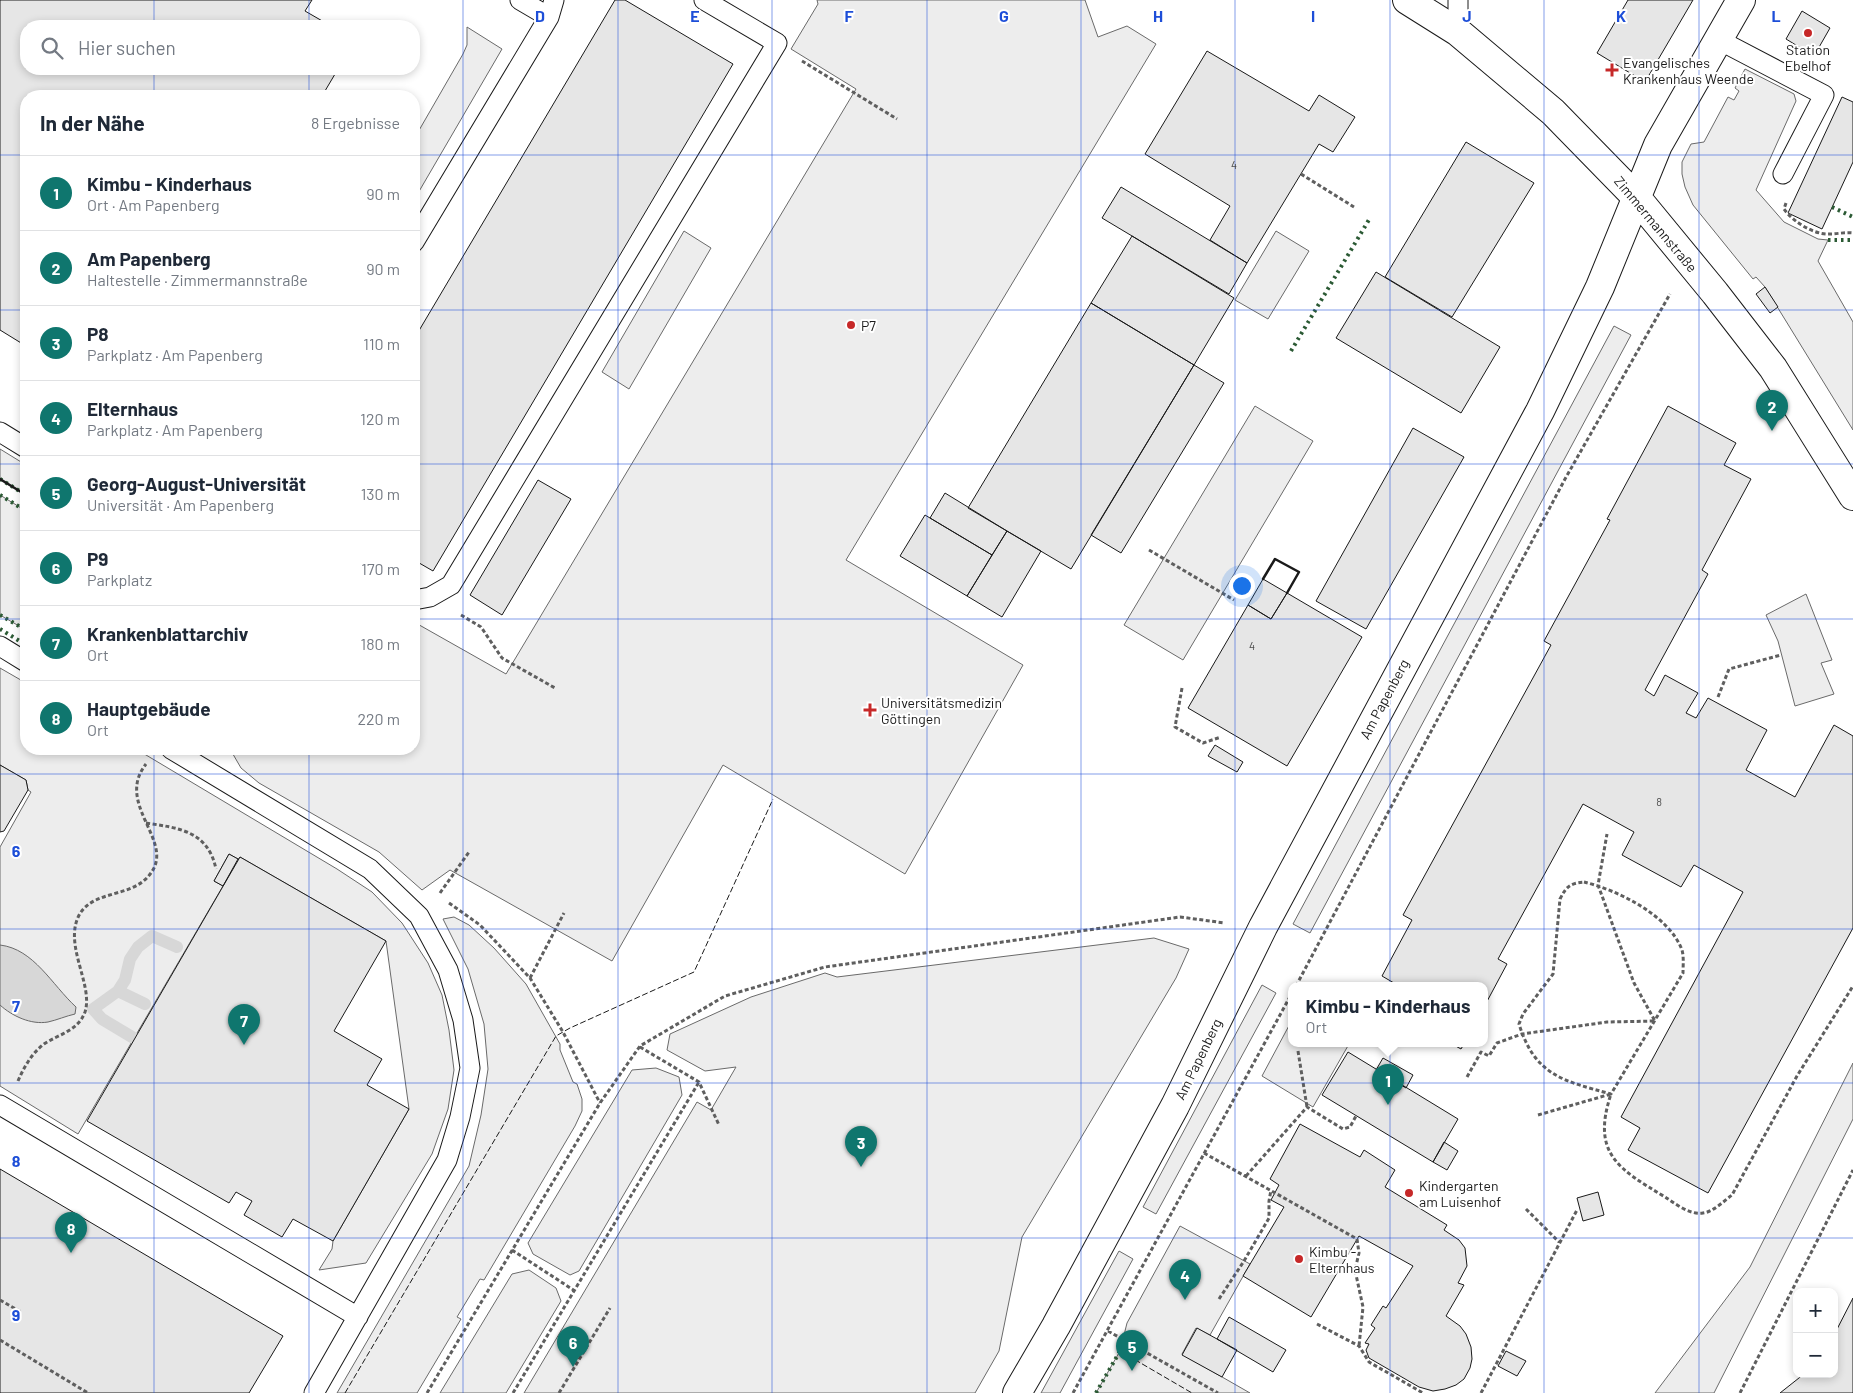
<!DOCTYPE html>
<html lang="de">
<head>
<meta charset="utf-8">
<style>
  :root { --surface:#fff; --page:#f6f6f7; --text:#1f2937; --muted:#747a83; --line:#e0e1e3; --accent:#0f766e }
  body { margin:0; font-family:Barlow,sans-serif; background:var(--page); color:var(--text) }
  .controls { position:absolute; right:15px; bottom:15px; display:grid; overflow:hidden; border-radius:10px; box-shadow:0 2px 8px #0003 }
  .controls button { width:45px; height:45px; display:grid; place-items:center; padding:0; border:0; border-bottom:1px solid var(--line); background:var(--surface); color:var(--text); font:25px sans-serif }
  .you { position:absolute; left:1241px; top:585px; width:18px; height:18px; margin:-12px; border:4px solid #fff; border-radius:50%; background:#1a73e8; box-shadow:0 0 0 8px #1a73e833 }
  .badge { display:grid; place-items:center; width:32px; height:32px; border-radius:50%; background:var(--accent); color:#fff; font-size:16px; font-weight:700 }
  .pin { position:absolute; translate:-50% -41px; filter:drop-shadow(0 1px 2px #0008) }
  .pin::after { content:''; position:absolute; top:26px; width:18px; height:15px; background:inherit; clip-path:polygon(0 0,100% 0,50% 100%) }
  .popup { position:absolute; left:1288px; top:982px; width:200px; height:65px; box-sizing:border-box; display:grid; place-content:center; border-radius:10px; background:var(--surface); filter:drop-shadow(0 1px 4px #0005); font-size:16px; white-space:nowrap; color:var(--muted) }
  .popup b { font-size:19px; color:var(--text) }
  .popup::after { content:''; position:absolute; left:50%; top:100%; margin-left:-10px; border:10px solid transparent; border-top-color:var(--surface) }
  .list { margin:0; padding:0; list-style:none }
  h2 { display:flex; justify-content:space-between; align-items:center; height:65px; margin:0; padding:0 20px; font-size:21px }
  h2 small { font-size:16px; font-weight:400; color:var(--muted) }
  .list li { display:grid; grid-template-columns:32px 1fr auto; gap:15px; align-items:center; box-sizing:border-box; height:75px; padding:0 20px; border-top:1px solid var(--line) }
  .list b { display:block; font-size:19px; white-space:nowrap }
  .list p { margin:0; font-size:16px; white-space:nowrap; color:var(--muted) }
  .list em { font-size:16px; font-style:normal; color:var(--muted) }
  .icon { flex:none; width:28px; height:28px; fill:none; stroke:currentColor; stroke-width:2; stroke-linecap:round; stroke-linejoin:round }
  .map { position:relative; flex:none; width:1853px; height:1393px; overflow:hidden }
  .search { position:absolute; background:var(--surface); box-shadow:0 2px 8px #0003; left:20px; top:20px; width:400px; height:55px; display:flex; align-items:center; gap:12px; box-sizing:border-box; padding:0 18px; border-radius:20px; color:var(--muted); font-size:19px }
  .panel { position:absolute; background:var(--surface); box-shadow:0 2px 8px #0003; left:20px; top:90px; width:400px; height:665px; border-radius:20px }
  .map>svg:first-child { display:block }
  .built { fill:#ededed; stroke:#6a6a6a }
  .water { fill:#d7d7d7; stroke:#6a6a6a }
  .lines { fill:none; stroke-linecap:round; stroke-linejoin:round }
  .stream { stroke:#d7d7d7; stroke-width:12 }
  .building { fill:#e6e6e6; stroke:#1a1a1a }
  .service-casing { stroke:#1a1a1a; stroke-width:21 }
  .minor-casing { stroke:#1a1a1a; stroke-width:30 }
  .path { stroke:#5f5f5f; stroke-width:3; stroke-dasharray:4 2.5; stroke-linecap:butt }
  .service { stroke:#fff; stroke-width:19 }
  .minor { stroke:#fff; stroke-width:28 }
  .hedge { stroke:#2b5a34; stroke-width:4; stroke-dasharray:2.5 4; stroke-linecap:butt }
  .fence { stroke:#1a1a1a; stroke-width:1; stroke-dasharray:6 2.5; stroke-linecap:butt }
  .wall { stroke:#1a1a1a; stroke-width:2.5 }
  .grid { fill:none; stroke:#1d4ed8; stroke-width:1; stroke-opacity:0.55 }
  .poi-dot { fill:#c62828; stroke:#fff; stroke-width:2 }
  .labels { text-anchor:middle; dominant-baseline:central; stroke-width:4; stroke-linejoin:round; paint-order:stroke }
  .number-label { font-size:11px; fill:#4d4d4d }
  .poi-label { font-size:14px; fill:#1a1a1a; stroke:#fff; text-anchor:start }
  .street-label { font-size:14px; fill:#1a1a1a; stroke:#fff }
  .grid-label { font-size:16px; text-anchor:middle; font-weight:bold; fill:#1d4ed8; stroke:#fff; stroke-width:4; stroke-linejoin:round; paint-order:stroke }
</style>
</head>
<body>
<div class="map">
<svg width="1853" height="1393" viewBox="0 0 1853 1393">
  <rect width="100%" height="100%" fill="#fff"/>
  <path class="built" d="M817,0h268l13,37 29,-11 29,18 -310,516 177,105 -118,209 -182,-109 -111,196 -162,-91 -28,20 -43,-38 -120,-69 -18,-15 -11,-19h184v-127l92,52 350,-585 -65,-40 27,-45z
    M467,27l35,22 -88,151v-61l49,-85 4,-9z
    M1745,69l49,25 2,7 -40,89 28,32 34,17 10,1 -10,21 35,61v108l-88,-143 -9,-10 -3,2 -60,-74 -8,-18 -3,-13v-12l9,-18 13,-2 24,-45 6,3 5,-9 -4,-3z
    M684,231l27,17 -82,141 -27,-17z
    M1276,231l33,20 -41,68 -33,-19z
    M1614,326l17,9 -321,598 -17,-9z
    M1255,406l58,35 -130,219 -59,-35z
    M0,449l26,16v30l-26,-16z
    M0,495l26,16v119l-26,-15z
    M1806,594l26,66 -11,3 13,31 -39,12 -17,-65 -12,-26z
    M0,668l26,15v66h110l201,120 35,23 30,31 26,40 14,32 7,35 5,40 -6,39 -16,45 -66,109 -47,7 13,-21 1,-8 76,-132 -23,-168 -146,-84 -2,2 -9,-5 -15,27 9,5 -145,248 -78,-48v-239l31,-55 -3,-2 -2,-10 -26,-15z
    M454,917l15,8 25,23 32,36 34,60v6l13,32 4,2 5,15v12l-7,15 -91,154 -4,-1 -23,38 4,2 -44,74h-80l132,-227 12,-51 7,-46 -4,-45 -16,-55 -25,-50z
    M1154,938l35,11 -13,29 -154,259 -23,114 -24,42h-451l173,-291 14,8 25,-43 -31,4 -38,-21 3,-16 81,-37 74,-24 12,4z
    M1262,985l14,8 -120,221 -13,-7z
    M1292,1020v24h57l-36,63 -51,-31z
    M1853,1063v56l-139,274h-59l95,-126z
    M656,1068l23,9 3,18 -103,176 -9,4 -37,-21 -5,-11 104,-173z
    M1180,1226l70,38 -40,71 -14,-7 -14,26 68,39h-154l24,-42 7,-28z
    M1119,1251l14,8 -73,134h-19z
    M529,1270l27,18 5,13 -55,92h-66l72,-119z"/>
  <path class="water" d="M0,945c34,4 52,40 76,62l-1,7c-9,2 -18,6 -27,8 -17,3 -36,-6 -48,-17z"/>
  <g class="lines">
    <path class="stream" d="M118,991l27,13
      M132,1037l-30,-18 -9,-10 25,-18 7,-11 5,-21 8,-12 14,-11 25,11"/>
  </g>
  <path class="building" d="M0,0h312l-7,11 26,15h-305v43h312l-16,27h-296v250l-26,-16z
    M615,0h10l108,64 -300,507 -19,-11v-221z
    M1628,0h65l-48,82 -48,-29z
    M1802,11l28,17 -16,28 -28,-17z
    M1207,51l102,60 10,-16 36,22 -22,35 -14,-8 -72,119 -37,-23 20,-34 -85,-52z
    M1842,97l11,5v60l-31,67 -34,-16z
    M1466,142l68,41 -82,134 -67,-40z
    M1121,187l126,76 -18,31 -127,-76z
    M1132,236l102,62 -40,67 -103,-62z
    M1376,272l124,75 -39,66 -125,-75z
    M1765,287l13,20 -8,6 -14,-19z
    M1091,303l103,62 -123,204 -103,-61z
    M1194,365l30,18 -103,170 -30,-18z
    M1668,406l68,37 -12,22 27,14 -49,91 6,4 -63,116 9,6 11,-21 33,18 -12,20 10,5 12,-20 59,32 -21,40 49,27 39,-72 19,11v192l-145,265 -80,-43 12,-22 -19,-11 122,-225 -49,-27 -13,22 -59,-32 12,-23 -51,-28 -85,155 9,5 -23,43v-21h-85l-17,-10 30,-56 -9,-5 148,-270 -7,-4 66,-121 -3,-1z
    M1413,428l51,29 -98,172 -50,-28z
    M538,480l33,19 -69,116 -32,-20z
    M945,493l62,38 -15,24 -62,-37z
    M925,515l67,40 -25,41 -67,-40z
    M1007,531l34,20 -39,66 -35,-21z
    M1263,579l24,14 -16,26 -23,-14z
    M1287,593l75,44 -75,129 -99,-58 60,-103 23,14z
    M1215,745l28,17 -6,10 -29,-16z
    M0,765l26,15 2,10 -24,41 -4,1z
    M229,854l9,5 -15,27 -9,-5z
    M240,857l146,84 -52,90 48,28 -15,26 42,24 -76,132 -40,-22 -11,18 -38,-22 8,-14 -16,-9 -7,11 -142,-82z
    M1452,1044h12l-3,5z
    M1348,1052l110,67 -25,43 -111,-67z
    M1383,1058l30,17 -7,13 -30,-18z
    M1300,1124l60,33 4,-7 31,20 -10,17 62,38 -3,5 15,10 6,8 2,18 -9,17 6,2 -18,31 14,10 6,8 5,13 1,12 -2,9 -6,11 -8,6 -11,4 -12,2 -14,-4 -50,-29 -3,-8 3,-6 -4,-1 10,-15 -4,-3 12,-19 3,2 27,-42 -54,-30 -48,81 -68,-41 41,-69 -13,-7 8,-15 -9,-6z
    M1444,1142l14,9 -11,19 -14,-8z
    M0,1169l283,167 -34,57h-249z
    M1598,1192l6,23 -21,6 -6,-23z
    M1853,1298v95h-73l24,-19h30v-39z
    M1229,1317l57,33 -13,22 -56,-33z
    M1197,1328l40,22 -15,27 -40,-22z
    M1506,1351l20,10 -9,15 -19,-10z"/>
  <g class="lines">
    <defs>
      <path id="service" d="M520,0l29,17
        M1458,0v32
        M1719,40l105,55 -41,79
        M414,242l135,-225 5,-17
        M0,432l26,16
        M414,600l16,-3 21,-12 326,-542 -73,-43
        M0,646l26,16
        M171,749l199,120 49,47 29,54 15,50 7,48 -10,49 -13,43 -133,233
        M0,1105l358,212"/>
      <path id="minor" d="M1407,0l51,32 95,80 83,85 79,96 58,75 80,128
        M1017,1393l39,-67 119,-220 88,-179 277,-516 60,-124 58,-142 83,-145"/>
    </defs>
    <use href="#service" class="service-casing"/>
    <use href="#minor" class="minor-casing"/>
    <path class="path" d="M802,61l95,58
      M1301,174l53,33
      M1786,203l-2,6c8,12 30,26 45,25 8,0 16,-2 24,-1
      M1149,550l85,50
      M461,615l20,12 21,31 53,30
      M1182,688l-7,39 28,16 18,-6
      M1718,697l11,-28 52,-14
      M146,823c33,5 62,8 70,46
      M1584,882c33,8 85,33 98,68 2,7 1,16 1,23l-72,121c-47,-13 -76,-18 -92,-70l4,-10 30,-40 7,-75c6,-12 10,-16 24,-17z
      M440,893l29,-41
      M449,903l31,22 50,53 33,54 37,71
      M530,978l34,-65
      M1296,986l269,-507 105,-185
      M640,1047l59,35 20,43
      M1298,1051l9,56
      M1467,1077l14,-25 8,4 8,-13 25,-9 85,-12 48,-1 -21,-38 -36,-98 9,-51
      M18,1081c6,-14 14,-28 26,-37 15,-10 34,-13 41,-32 9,-28 -24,-70 -4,-100 17,-24 57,-13 73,-44 15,-31 -38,-66 -8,-104
      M1538,1115l73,-21c-20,60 8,75 54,103 11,7 24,18 38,16 10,-1 21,-12 29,-18l65,-119 56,-90
      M1204,1153l153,86 2,14 -4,17 8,37 -4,39
      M1246,1176l61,-69 36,22 7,-2 6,-11
      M1526,1209l33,33
      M512,1250l63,41
      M1219,1299l25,-38 25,-43v-17l2,-11
      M0,1300l21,12
      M1317,1324l42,22 10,16 54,31
      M1108,1331l110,62
      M0,1340l88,53
      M427,1393l173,-290 40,-57 85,-50 100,-29 355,-50 45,6
      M513,1393l186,-311
      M559,1393l51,-85
      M1073,1393l219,-400
      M1481,1393l96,-183
      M1740,1393l113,-223"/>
    <use href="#service" class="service"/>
    <use href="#minor" class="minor"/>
    <path class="hedge" d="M1832,207l21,10
      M1828,240h25
      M1291,351l79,-133
      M0,479l26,16
      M0,495l26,16
      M0,615l26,15
      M0,629l26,16
      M1096,1393l24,-42"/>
    <path class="fence" d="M1120,1351l72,42
      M345,1393l211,-357 14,-8 124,-56 79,-173"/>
    <path class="wall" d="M0,479l26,16
      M1263,579l12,-20 24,13 -12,21"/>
  </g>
  <path class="grid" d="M154,0v26M309,0v26M463,0v1393M618,0v1393M772,0v1393M927,0v1393M1081,0v1393M1235,0v1393M1390,0v1393M1544,0v1393M1699,0v1393M154,69v27M309,69v27M0,155h26M414,155h1439M0,310h26M414,310h1439M0,464h26M414,464h1439M0,619h26M414,619h1439M154,749v644M309,749v644M0,774h1853M0,929h1853M0,1083h1853M0,1238h1853"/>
  <g class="poi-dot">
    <circle cx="1808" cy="33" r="5"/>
    <path d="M1609.5 62.5h5v5h5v5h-5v5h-5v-5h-5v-5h5z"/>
    <circle cx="851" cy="325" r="5"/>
    <path d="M867.5 702.5h5v5h5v5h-5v5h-5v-5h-5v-5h5z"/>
    <circle cx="1409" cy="1193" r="5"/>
    <circle cx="1299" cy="1259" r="5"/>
  </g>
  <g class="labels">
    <g class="number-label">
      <text x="1234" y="164">4</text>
      <text x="1252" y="645">4</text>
      <text x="1659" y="801">8</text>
    </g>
    <g class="poi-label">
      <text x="1808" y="49" text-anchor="middle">Station<tspan x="1808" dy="16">Ebelhof</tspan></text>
      <text x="1623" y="62">Evangelisches<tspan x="1623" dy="16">Krankenhaus Weende</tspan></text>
      <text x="861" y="325">P7</text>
      <text x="881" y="702">Universitätsmedizin<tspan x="881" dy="16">Göttingen</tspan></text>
      <text x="1419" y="1185">Kindergarten<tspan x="1419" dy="16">am Luisenhof</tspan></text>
      <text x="1309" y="1251">Kimbu -<tspan x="1309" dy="16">Elternhaus</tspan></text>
    </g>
    <g class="street-label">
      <text transform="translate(1656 224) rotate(50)">Zimmermannstraße</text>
      <text transform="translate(1384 699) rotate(-62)">Am Papenberg</text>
      <text transform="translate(1198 1059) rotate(-64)">Am Papenberg</text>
    </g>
  </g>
  <g class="grid-label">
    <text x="540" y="22">D</text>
    <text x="695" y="22">E</text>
    <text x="849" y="22">F</text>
    <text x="1004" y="22">G</text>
    <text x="1158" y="22">H</text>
    <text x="1313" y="22">I</text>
    <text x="1467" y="22">J</text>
    <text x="1621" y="22">K</text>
    <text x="1776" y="22">L</text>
    <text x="16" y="857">6</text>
    <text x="16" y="1012">7</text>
    <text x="16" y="1167">8</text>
    <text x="16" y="1321">9</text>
  </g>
</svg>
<div class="controls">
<button>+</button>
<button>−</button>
</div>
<div class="you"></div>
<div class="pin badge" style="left:1388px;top:1105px">1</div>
<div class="popup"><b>Kimbu - Kinderhaus</b>Ort</div>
<div class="pin badge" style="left:1772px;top:431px">2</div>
<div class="pin badge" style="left:861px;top:1167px">3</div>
<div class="pin badge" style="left:1185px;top:1300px">4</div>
<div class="pin badge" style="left:1132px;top:1371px">5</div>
<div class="pin badge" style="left:573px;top:1367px">6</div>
<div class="pin badge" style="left:244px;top:1045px">7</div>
<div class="pin badge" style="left:71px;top:1253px">8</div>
<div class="search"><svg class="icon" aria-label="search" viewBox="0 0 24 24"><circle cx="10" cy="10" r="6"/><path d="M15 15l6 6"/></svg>Hier suchen</div>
<section class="panel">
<h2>In der Nähe<small>8 Ergebnisse</small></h2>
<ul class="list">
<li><span class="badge">1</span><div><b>Kimbu - Kinderhaus</b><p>Ort · Am Papenberg</p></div><em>90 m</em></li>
<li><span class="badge">2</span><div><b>Am Papenberg</b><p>Haltestelle · Zimmermannstraße</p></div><em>90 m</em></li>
<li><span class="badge">3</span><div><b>P8</b><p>Parkplatz · Am Papenberg</p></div><em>110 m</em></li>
<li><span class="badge">4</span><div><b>Elternhaus</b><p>Parkplatz · Am Papenberg</p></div><em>120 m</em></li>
<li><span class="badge">5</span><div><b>Georg-August-Universität</b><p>Universität · Am Papenberg</p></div><em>130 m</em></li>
<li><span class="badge">6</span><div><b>P9</b><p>Parkplatz</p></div><em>170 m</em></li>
<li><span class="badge">7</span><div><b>Krankenblattarchiv</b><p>Ort</p></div><em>180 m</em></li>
<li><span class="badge">8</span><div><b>Hauptgebäude</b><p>Ort</p></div><em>220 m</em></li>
</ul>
</section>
</div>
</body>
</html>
